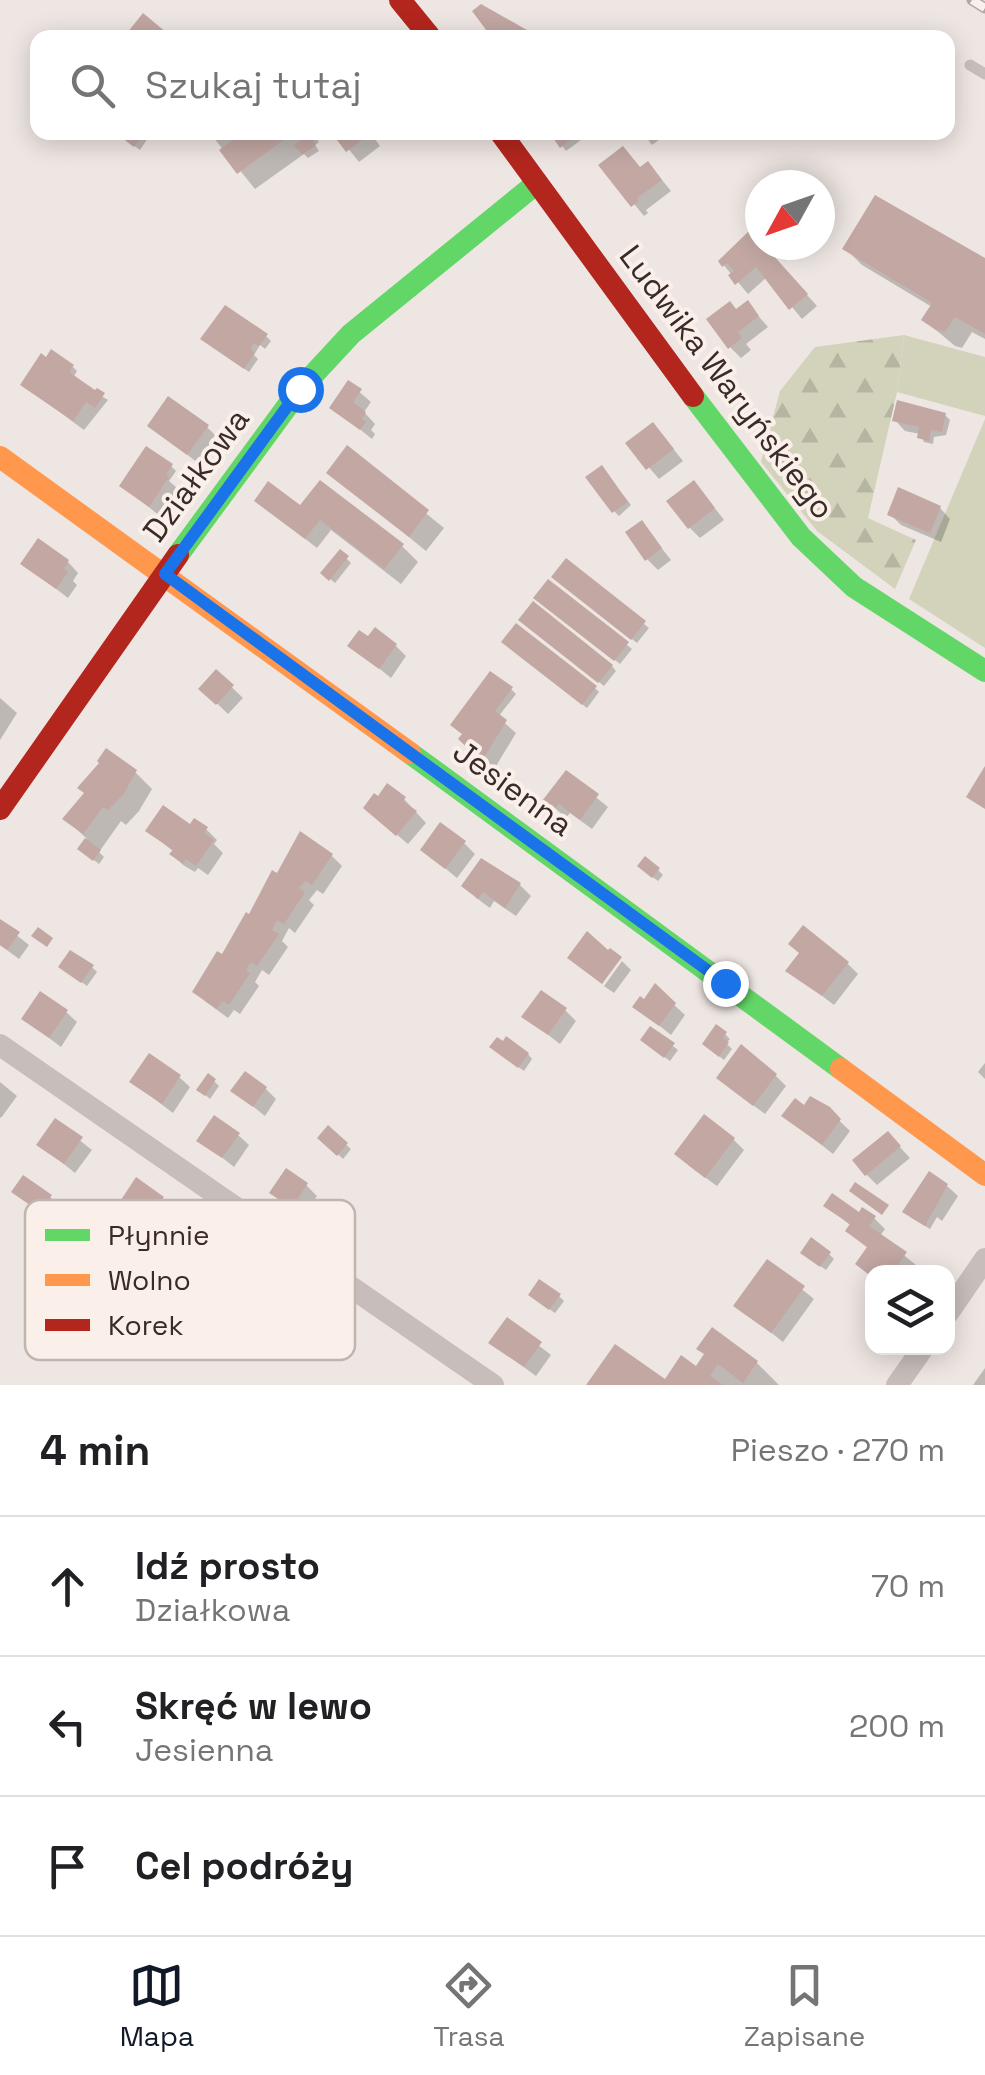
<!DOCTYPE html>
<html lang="pl">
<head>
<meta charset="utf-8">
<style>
  :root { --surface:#fff; --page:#f6f6f6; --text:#202124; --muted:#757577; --line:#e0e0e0; --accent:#111827 }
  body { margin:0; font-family:"Space Grotesk",sans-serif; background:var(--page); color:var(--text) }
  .controls { position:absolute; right:30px; bottom:30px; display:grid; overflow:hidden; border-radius:20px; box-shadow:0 5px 25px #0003 }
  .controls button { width:90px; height:90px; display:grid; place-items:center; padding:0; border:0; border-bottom:2px solid var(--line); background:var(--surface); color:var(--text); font:50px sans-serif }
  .compass { position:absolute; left:745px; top:170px; width:90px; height:90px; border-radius:50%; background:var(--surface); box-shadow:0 5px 25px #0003; rotate:230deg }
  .stop { position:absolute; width:30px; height:30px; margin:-22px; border:8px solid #1a73e8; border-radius:50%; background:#fff }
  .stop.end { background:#1a73e8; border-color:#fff; box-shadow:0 2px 10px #0008 }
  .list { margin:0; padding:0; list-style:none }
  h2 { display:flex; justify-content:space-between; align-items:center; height:130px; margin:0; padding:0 40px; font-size:42px }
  h2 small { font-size:32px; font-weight:400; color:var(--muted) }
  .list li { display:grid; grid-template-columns:65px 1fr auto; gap:30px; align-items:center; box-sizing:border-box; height:140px; padding:0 40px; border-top:2px solid var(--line) }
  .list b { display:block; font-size:38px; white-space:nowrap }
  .list p { margin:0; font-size:32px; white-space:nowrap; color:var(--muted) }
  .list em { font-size:32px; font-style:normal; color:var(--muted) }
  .icon { flex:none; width:55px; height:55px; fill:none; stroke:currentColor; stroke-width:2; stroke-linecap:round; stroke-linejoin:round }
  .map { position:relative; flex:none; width:985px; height:1385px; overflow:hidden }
  .search { position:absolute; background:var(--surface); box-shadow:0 5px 25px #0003; left:30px; right:30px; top:30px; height:110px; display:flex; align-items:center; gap:25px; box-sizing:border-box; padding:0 35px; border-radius:20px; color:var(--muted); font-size:38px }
  .sheet { height:550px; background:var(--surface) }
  nav { display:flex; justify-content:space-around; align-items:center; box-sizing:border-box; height:140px; border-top:2px solid var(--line); background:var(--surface); font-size:28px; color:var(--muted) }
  nav a { display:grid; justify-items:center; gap:5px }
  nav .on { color:var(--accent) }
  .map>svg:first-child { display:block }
  .grass { fill:#d3d3bc }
  .forest { fill:url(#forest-firs) }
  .shadow { fill:#0003 }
  .building { fill:#c2a7a3 }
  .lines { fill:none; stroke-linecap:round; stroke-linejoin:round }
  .lane { stroke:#c7bebb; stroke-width:11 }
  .street { stroke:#c7bebb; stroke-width:22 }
  .fast { stroke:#63d668; stroke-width:22 }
  .slow { stroke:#ff974d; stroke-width:22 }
  .jam { stroke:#b3261e; stroke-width:22 }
  .rail-casing { stroke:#afa8a5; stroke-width:11 }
  .rail { stroke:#faf0e9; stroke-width:8; stroke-dasharray:22; stroke-linecap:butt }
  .route { stroke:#1a73e8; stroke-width:12 }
  .labels { text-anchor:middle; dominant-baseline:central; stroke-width:8; stroke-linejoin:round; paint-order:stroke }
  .street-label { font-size:32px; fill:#382b28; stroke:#faf0e9 }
  .key { fill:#faf0e9; stroke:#c0b5af; stroke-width:2.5 }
  .key-label { font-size:28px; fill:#382b28 }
</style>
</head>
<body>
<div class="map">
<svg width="985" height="1385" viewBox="0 0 985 1385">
  <defs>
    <pattern id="forest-firs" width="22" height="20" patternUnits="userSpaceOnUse" patternTransform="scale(2.5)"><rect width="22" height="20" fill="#d3d3bc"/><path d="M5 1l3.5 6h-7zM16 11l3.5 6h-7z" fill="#b6b5a2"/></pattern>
  </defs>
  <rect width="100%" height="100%" fill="#eee6e2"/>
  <path class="grass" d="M904,335l81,22v59l-88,-24z
    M985,419v229l-76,-49z"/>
  <path class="forest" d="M904,335l-7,57 -29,126 48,22 -21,49 -78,-58 -56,-69 19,-71 35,-44z"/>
  <path class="shadow" d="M142,132l6,6 -8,12 -19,-14z
    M209,132h103l7,10 -4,3 4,6 -11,7 -4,-4 -49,35z
    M335,132h35l10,14 -21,16z
    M552,132h40l-26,19z
    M642,132h11l6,8 -7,5z
    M602,165l39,4 17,6 13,16 -25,19 2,3 -4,3z
    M760,243l57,63 -15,13 -35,-42 -19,17 -27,-32z
    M845,248l140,13v78l-13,-7 -10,16 -7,-2 -31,-26 8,-13 -70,-42z
    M748,304l20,23 -22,17 5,6 -10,8 -11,-11 7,-35z
    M266,336l5,5 -6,8 -5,-4 -6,10 4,4 -9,13 -41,-29z
    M73,367l4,4 -4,7 35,22 -24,30 -61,-45z
    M349,383l22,19 -7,10 11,12 -4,6 4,4 -3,5 -40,-32z
    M945,415l5,5 -4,15 -12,2 -1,7 -9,-2 -4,-8 -15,-3 -10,-11z
    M150,425l57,2 11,11 -19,26z
    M663,436l20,25 -24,18 -31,-36z
    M347,449l97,79 -18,23 -97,-79z
    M171,466l5,5 -7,10 9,8 -18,27 -38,-30z
    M602,468l29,37 -12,11 -5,-5z
    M704,494l20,26 -24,18 -11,-11z
    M940,508l10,11 -9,23 -40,-17 -11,-11z
    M273,514l38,3 91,29 16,16 -17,22 -70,-54 -14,18z
    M642,523l29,37 -13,10 -11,-11z
    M340,552l11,11 -16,20 -12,-10z
    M566,561l83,67 -12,15 -78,-62z
    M68,562l10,11 -5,8 4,4 -9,13 -45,-35z
    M549,582l83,67 -12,15 -79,-62z
    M526,624l86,42 4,5 -12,15z
    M369,640l27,6 10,10 -15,22 -40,-32z
    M509,646l86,42 4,4 -12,16z
    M217,673l26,25 -15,16 -26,-25z
    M511,689l5,5 -18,23 18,16 -20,33 -5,1 -29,-29z
    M0,698l17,15 -17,27z
    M135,772l17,17 -13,22 -13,14 -5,-4 -22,31 5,5 -5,7 -19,-15 7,-10 -21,-20 21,-25z
    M566,773l42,34 -16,22 -22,-16 -4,5 -20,-18z
    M404,799l22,24 -18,21 -31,-26z
    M191,827l15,2 11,11 -3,4 9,9 -15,22 -10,-7 -3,4 -12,-7 -10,-11 1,-2 -26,-21z
    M464,843l11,11 -18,24 -34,-28z
    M332,856l10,10 -19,28 -6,-4 -8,10 5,5 -19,28 -6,-5 -7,13 6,6 -19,28 -7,-5 -7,12 4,4 -19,28 -6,-4 -6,8 -22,-16 -11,-11 83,-114z
    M481,861l39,24 11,11 -15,20 -22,-15 -4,7 -15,-11z
    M658,870l5,5 -5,6 -14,-10z
    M0,922l29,23 -10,14 -19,-14z
    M619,958l12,12 -17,23 -10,-7 18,-25z
    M848,964l10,10 -24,31 -46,-35z
    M92,967l5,5 -10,14 -21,-15z
    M655,987l30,28 -14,20 -36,-29 9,-4z
    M565,1010l11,11 -16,23 -35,-27z
    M66,1012l11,10 -16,25 -37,-28z
    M651,1029l27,21 -8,11 -23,-17z
    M725,1034l5,5 -4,4 6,6 -8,11 -14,-11z
    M497,1052l31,2 4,5 -8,12z
    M985,1063v16l-7,-7z
    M775,1075l11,11 -21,28 -35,-26z
    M179,1077l11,10 -17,26 -41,-31z
    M214,1081l5,5 -9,13 -6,-5z
    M0,1082l17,14 -16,22 -1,-1z
    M266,1089l10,10 -11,17 -31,-25z
    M824,1106l26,25 -17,23 -48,-38 20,-8z
    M55,1121l37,29 -17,23 -36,-29z
    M328,1129l23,20 -8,10 -22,-21z
    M238,1135l11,10 -15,22 -34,-27z
    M733,1139l11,11 -27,36 -29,-21z
    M898,1145l12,13 -33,27 -11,-11z
    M137,1181l37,28 -17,24 -37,-28z
    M306,1185l11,11 -14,21 -31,-25z
    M947,1186l11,10 -16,25 -5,-4 -7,12 -20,-12z
    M14,1192l36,5 11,10 -10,13z
    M826,1205l48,13 11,11 -5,7 36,29 -5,7h-39v5l-3,-2 -11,-11 11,-15 -21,-18 3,-5z
    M829,1254l5,5 -8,11 -18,-13z
    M768,1262l46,37 -31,43 -46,-36z
    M559,1296l5,5 -9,12 -19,-13z
    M507,1321l44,34 -15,21 -45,-33z
    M713,1330l44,33 22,22h-190l77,-3 31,-12 10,-15z
    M985,1368v17h-12z"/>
  <path class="building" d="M481,4l46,26 -2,3 4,2 2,-3 9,6h-48l-20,-27z
    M143,13l30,25h-50z
    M114,132h31l-11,15z
    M243,132h51l-57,42 -18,-24z
    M331,132h42l-27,20z
    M549,132h33l-22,16z
    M309,134l7,11 -14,10 -8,-10z
    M623,146l17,21 8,-6 14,19 -25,18 2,3 -8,6 -33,-42z
    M875,195l110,63v76l-30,-17 -10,15 -9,-2 -15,-10 11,-17 -90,-54z
    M750,230l10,10v5h4l44,49 -19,16 -33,-43 -21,18 -7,-10 6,-4 -7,-8 -5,4 -4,-6z
    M748,300l11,16 -21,16 4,6 -14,11 -22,-30 24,-18 6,8z
    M225,305l43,29 -9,12 -5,-3 -4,6 5,4 -11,16 -44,-30z
    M51,349l23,16 -5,7 26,18 2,-2 8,5 -10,15 -9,-6 -13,19 -53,-36 21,-32 5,4z
    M348,380l14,9 -9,13 13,10 -4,7 4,3 -6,8 -31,-22z
    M168,396l41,29 -22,30 -40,-29z
    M897,400l49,13 -4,19 -11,-2 -2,11 -12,-3 2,-11 -27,-6z
    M653,422l21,27 -28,21 -21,-27z
    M347,445l82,65 -20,27 -83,-64z
    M146,446l27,18 -7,10 3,3 -20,30 -30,-21z
    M602,465l26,37 -16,11 -27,-36z
    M320,480l84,64 -20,25 -64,-49 -15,19 -51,-38 14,-20 32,24z
    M694,480l21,28 -27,21 -22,-28z
    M898,487l43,19 -11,27 -43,-18z
    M642,520l20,28 -17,13 -20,-29z
    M38,538l31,22 -5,9 4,3 -12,17 -36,-25z
    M340,549l9,7 -20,25 -9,-8z
    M566,558l80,63 -15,19 -80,-63z
    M548,579l81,63 -15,19 -81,-63z
    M533,601l80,64 -15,18 -80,-63z
    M516,623l81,63 -15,19 -81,-63z
    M375,627l22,17 -18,25 -32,-23 12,-16 9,6z
    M216,669l18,16 -18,20 -18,-16z
    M490,671l23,16 -18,24 12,9 -22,36 -7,2 -20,-19 4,-5 -12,-9z
    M106,748l31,22 -14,25 -15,15 -5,-3 -20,27 -21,-15 22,-26 -7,-5 22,-25 -2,-2z
    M985,766v43l-19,-12z
    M566,770l33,24 -19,26 -21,-16 -5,5 -12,-8z
    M387,783l19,14 -3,4 14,10 -21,25 -33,-28 11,-15 4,3z
    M163,805l27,19 4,-6 14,9 -4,6 10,7 -18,26 -10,-7 -3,5 -14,-10 4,-4 -28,-19z
    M440,822l26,19 -21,28 -25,-19z
    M300,831l33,23 -21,31 -6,-4 -7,7 6,4 -21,32 -7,-4 -5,10 7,4 -22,32 -6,-4 -5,8 4,3 -21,32 -7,-4 -5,8 -25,-17 25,-41 5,3 24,-42 3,2 23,-44 5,3z
    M85,838l16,12 -8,11 -16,-12z
    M645,856l15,12 -8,10 -15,-12z
    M481,858l40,25 -16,25 -22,-16 -5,7 -17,-13z
    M0,919l20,13 -13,18 -7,-5z
    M803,925l46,37 -27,34 -37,-25 14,-18 -11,-9z
    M38,927l15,11 -6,9 -16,-11z
    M587,931l21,19 2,-2 12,9 -20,27 -35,-26z
    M70,950l24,15 -13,18 -23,-16z
    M655,983l21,20 -17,23 -27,-19 8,-11 4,3z
    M541,990l26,18 -19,27 -27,-18z
    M40,991l28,19 -19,28 -28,-19z
    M716,1024l11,8 -4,6 6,4 -10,15 -17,-13z
    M650,1026l25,17 -11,15 -24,-18z
    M506,1036l23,17 -11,15 -29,-21 8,-10 6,4z
    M741,1044l36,30 -24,32 -37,-28z
    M149,1053l32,22 -19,29 -33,-22z
    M245,1071l22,16 -14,20 -23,-16z
    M208,1073l8,6 -11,17 -9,-6z
    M810,1096l20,11 11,12 -19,26 -41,-29 14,-18 9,7z
    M704,1114l31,24 -30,40 -31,-24z
    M214,1115l26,18 -18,25 -26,-17z
    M55,1118l28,19 -19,27 -28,-19z
    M328,1125l20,18 -11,13 -20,-18z
    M888,1131l13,15 -36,30 -13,-16z
    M286,1168l22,15 -16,25 -23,-15z
    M929,1171l19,13 -23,42 -23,-14z
    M23,1175l29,20 -12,17 -29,-20z
    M136,1177l28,20 -18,27 -29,-18z
    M855,1182l34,23 -7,10 -33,-24z
    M832,1193l27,19 3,-5 14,9 -7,10 38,26 -14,20h-21v5l-17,-13 12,-17 -22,-16 5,-7 -27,-18z
    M811,1237l20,15 -11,15 -20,-14z
    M767,1259l38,27 -34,47 -38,-27z
    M539,1279l22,15 -12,16 -21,-15z
    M507,1317l35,25 -18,25 -36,-24z
    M712,1327l46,34 -15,22 -25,-19 -8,12 13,9h-137l29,-41 50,35 16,-24 15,11 8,-12 -8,-5z"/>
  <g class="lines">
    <path class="lane" d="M970,65l15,9"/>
    <path class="street" d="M0,1045l493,340
      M948,1313l37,-54
      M897,1385l26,-37"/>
    <path class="fast" d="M693,396l108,141 53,50 131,84
      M178,555l122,-166 51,-55 186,-151
      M410,753l431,316"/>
    <path class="slow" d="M0,457l410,296
      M841,1069l144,106"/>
    <path class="jam" d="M400,0l31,38
      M500,132l193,264
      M0,809l178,-254"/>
    <defs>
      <path id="rail" d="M972,0l13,8"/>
    </defs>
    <use href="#rail" class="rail-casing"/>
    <use href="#rail" class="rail"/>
  </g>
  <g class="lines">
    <path class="route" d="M300,389l-135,185 560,409"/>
  </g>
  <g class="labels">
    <g class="street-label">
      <text transform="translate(727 382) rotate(53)">Ludwika Waryńskiego</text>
      <text transform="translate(196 475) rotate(-54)">Działkowa</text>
      <text transform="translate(513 788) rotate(36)">Jesienna</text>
    </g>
  </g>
  <rect x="25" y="1200" width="330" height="160" rx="15" class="key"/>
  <rect x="45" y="1229" width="45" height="12" fill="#63d668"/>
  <rect x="45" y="1274" width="45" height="12" fill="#ff974d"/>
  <rect x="45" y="1319" width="45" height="12" fill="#b3261e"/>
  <g class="key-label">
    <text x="108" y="1245">Płynnie</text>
    <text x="108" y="1290">Wolno</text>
    <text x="108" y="1335">Korek</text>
  </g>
</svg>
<div class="controls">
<button><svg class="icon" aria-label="layers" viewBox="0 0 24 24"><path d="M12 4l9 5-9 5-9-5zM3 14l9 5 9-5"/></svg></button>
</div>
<svg class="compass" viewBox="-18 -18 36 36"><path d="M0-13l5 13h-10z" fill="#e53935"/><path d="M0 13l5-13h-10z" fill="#757577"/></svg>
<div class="stop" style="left:300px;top:389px"></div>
<div class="stop end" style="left:725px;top:983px"></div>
<div class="search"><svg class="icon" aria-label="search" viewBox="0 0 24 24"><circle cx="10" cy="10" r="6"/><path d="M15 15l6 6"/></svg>Szukaj tutaj</div>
</div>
<section class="sheet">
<h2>4 min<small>Pieszo · 270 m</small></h2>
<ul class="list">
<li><svg class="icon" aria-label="ahead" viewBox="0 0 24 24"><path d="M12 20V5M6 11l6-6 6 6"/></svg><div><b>Idź prosto</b><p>Działkowa</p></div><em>70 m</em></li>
<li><svg class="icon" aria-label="left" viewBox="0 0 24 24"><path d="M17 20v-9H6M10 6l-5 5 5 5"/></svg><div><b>Skręć w lewo</b><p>Jesienna</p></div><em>200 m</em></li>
<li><svg class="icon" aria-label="arrive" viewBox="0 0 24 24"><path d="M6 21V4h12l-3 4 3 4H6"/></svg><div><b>Cel podróży</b></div></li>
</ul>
</section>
<nav>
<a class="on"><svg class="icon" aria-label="map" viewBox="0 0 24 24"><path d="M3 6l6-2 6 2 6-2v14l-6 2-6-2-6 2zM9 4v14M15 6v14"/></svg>Mapa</a>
<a><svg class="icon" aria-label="directions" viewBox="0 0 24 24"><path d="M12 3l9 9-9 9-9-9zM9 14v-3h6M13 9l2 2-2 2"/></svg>Trasa</a>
<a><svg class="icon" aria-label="saved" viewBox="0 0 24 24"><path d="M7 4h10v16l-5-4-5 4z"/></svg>Zapisane</a>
</nav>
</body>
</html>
